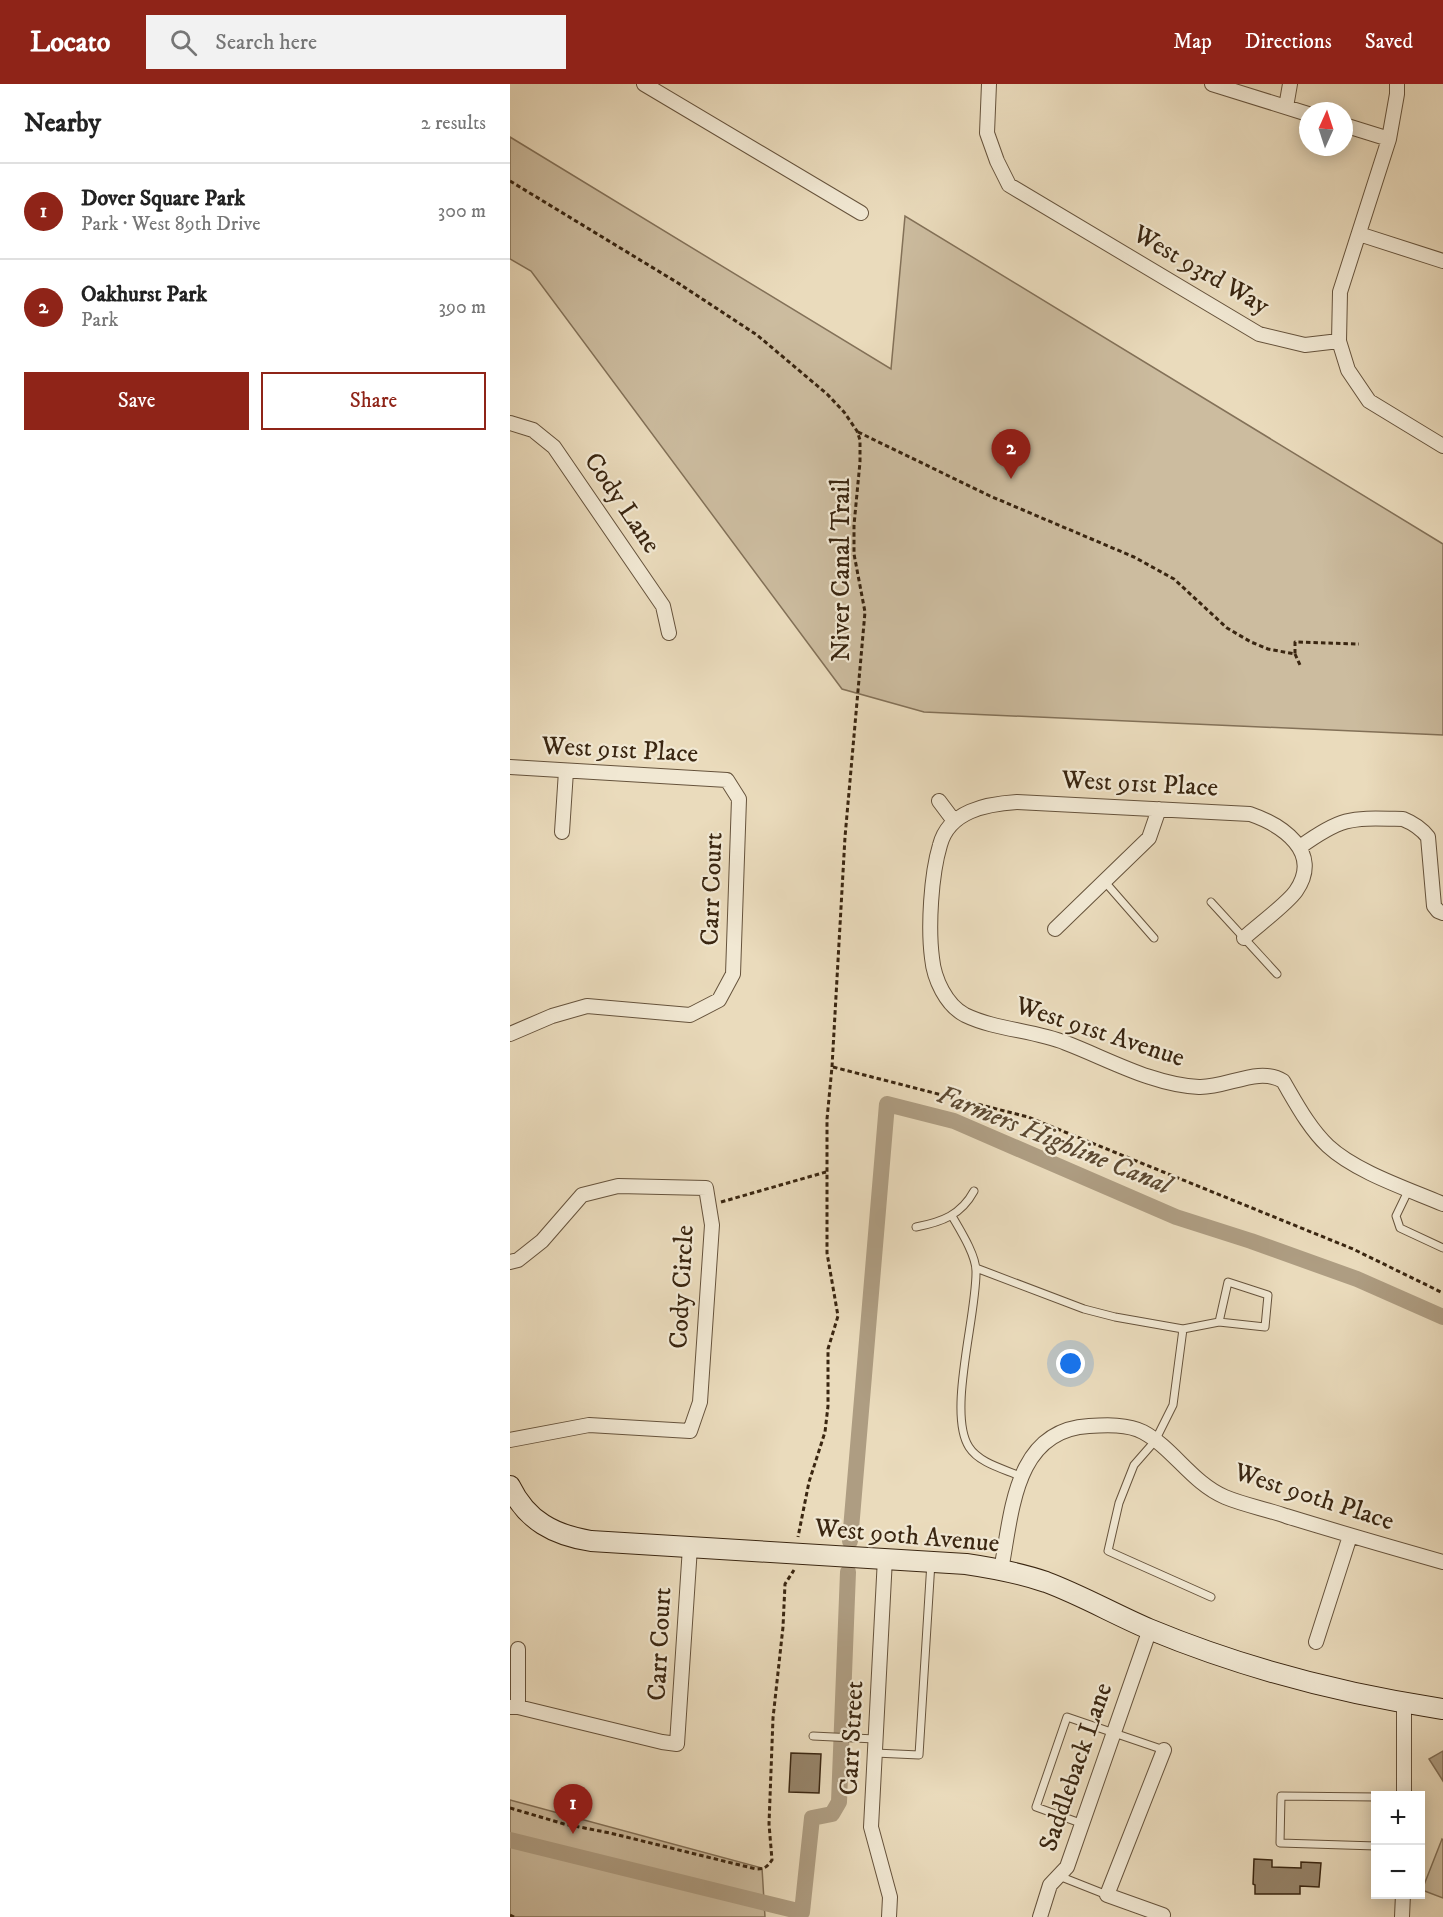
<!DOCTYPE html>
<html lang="en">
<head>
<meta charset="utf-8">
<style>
  :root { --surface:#fff; --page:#f2f2f2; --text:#222; --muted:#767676; --line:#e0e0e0; --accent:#8f2418 }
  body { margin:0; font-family:"IM FELL DW Pica",serif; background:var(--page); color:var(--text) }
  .controls { position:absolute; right:18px; bottom:18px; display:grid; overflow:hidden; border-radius:0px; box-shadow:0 3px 15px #0003 }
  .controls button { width:54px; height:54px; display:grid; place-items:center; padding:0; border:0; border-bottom:2px solid var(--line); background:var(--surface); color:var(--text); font:30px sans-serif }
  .compass { position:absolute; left:789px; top:18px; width:54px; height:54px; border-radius:50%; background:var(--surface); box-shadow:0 3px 15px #0003; rotate:3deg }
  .you { position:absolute; left:561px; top:1280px; width:21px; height:21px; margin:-15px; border:4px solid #fff; border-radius:50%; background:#1a73e8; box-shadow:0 0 0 9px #1a73e833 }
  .badge { display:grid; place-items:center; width:39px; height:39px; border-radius:50%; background:var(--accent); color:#fff; font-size:20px; font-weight:700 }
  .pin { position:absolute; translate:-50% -50px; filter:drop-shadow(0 2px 3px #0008) }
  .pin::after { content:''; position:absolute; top:32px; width:21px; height:18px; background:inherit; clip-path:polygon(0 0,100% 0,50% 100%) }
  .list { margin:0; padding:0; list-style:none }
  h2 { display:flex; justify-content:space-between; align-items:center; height:78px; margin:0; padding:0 24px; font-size:26px }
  h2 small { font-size:20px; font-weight:400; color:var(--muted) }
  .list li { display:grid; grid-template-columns:39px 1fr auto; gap:18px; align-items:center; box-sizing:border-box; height:96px; padding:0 24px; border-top:2px solid var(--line) }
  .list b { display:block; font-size:22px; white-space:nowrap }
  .list p { margin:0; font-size:20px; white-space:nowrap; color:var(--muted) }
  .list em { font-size:20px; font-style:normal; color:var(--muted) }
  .actions { display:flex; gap:12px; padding:18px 24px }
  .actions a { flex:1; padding:14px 0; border:2px solid var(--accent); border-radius:0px; text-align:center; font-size:21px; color:var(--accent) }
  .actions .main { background:var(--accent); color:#fff }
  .icon { flex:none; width:33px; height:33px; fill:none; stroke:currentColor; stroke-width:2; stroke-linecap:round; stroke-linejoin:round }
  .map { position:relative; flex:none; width:933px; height:1833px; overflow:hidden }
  header { display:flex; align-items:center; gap:36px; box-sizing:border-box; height:84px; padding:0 30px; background:var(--accent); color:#fff }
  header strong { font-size:28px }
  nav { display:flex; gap:33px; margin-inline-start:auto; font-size:21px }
  .search { width:420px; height:54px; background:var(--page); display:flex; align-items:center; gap:15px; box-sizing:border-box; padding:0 21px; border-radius:0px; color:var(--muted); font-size:22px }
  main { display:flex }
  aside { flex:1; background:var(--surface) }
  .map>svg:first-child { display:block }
  .green { fill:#ccbc9f; stroke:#837158; stroke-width:1.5 }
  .water { fill:#ae9d82; stroke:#806d55; stroke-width:1.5 }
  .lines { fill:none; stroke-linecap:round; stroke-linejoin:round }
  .canal { stroke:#ae9d82; stroke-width:16 }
  .building { fill:#96846a; stroke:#3a2611; stroke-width:1.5 }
  .lane-casing { stroke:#66533c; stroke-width:9 }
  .street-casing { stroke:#66533c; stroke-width:16 }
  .secondary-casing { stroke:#3a2611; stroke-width:22 }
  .path { stroke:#3a2611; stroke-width:3; stroke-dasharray:4.5 3; stroke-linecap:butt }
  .lane { stroke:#f1e8d3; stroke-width:7 }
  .street { stroke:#f1e8d3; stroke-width:14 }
  .secondary { stroke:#f1e8d3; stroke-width:20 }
  .labels { text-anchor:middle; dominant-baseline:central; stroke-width:4.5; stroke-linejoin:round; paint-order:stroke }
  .street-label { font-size:26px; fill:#3a2611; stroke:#f1e8d3 }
  .water-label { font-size:27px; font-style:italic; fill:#5d4a33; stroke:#f1e8d3 }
</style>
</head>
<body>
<header>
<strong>Locato</strong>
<div class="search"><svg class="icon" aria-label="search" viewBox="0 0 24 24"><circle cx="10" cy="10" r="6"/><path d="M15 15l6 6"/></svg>Search here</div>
<nav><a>Map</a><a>Directions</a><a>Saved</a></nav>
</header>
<main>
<aside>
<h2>Nearby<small>2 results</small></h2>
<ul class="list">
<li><span class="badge">1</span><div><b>Dover Square Park</b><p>Park · West 89th Drive</p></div><em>300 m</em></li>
<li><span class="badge">2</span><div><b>Oakhurst Park</b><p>Park</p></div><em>390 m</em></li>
</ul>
<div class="actions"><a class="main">Save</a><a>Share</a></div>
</aside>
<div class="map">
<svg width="933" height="1833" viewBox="0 0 933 1833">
  <rect width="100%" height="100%" fill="#eadbbc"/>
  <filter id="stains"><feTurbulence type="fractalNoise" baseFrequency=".00333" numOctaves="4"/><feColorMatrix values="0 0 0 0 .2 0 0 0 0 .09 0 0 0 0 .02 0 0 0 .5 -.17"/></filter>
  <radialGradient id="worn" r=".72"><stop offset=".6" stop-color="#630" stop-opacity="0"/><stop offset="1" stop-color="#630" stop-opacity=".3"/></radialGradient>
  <path class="green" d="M0,53l381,232 14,-153 538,328v191l-519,-23 -82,-23 -311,-418 -21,-12z
    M0,1716l252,68 3,49h-255z
    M932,1755l1,1v58l-21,-8z"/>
  <path class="water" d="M933,1667v30l-14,-22z"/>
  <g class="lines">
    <path class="canal" d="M340,1457l37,-437 67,17 222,96 75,24 106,38 86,38
      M0,1756l292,72 10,-94 20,-4 7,-12 9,-230"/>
  </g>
  <path class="building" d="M281,1669l30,1 -2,39 -30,-1z
    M744,1775l18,1v7l29,1v-6l20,1 -2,24 -19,-1v8h-45v-9l-2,-1z"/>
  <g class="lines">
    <defs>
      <path id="lane" d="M595,798l49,56
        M701,818l66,72
        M899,1105l-13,27 4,12 43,20
        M442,1132c8,14 24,39 24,55 1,43 -29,142 -7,176 10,16 35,22 51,29
        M406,1143c26,-5 45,-12 58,-36
        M466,1184l108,41 31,8 68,12 36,-7 46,5 3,-32 -40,-13 -9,40
        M673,1245l-10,76 -18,36 -21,24 -15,38 -11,48 103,46
        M303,1652l62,3
        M365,1669l44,2 12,-193
        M866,1713l-95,-1 -1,47 96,3
        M573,1740l-47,-17 31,-90 97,33
        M549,1792l48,19"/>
      <path id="street" d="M134,0l217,129
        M479,0l-2,49 10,28 12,24 250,149 46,11 34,-4
        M702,0l96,30
        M887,0v10l-8,45 -49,153 -1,49 9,29 21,31 74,45
        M776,23l4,-23
        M834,41l45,14
        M849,150l84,27
        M0,339l23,7 21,17 109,159 6,27
        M0,683l217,13 12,19 -6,175 -14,26 -29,15 -103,-9 -35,10 -42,18
        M429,717l15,20
        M52,748l4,-61
        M790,763c43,-31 51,-29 103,-28 10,4 18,9 25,18l6,69 4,5 5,2
        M545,845l94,-91 10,-29
        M734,854c13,-12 43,-34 52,-47 27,-39 -14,-66 -46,-77l-233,-12c-31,2 -68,9 -77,43 -9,30 -12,82 -8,113 2,21 14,47 33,57 31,15 69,15 101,28 42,16 87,42 133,44 28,1 59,-21 84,-6 13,22 26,47 45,65 28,26 80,43 115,58
        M0,1178l8,-2 24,-19 40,-46 36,-9 88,2 6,37 -12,177 -10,29 -101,-6 -79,15
        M375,1474l-14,269 19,70 -1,20
        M491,1486c11,-57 13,-140 88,-144 17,-1 39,-2 54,6 30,16 49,51 82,65 19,8 41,12 61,19 52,16 104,31 157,46
        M806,1558l34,-106
        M0,1623h8l144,35 15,2 13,-197
        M8,1623v-58
        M894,1712v-93
        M530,1833l10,-32 17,-18 83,-238
        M652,1833l1,-2 -56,-20 57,-145
        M892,1833l1,-23"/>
      <path id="secondary" d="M0,1402c17,35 44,49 81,55l375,23c27,4 54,9 80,18 35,13 68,32 103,47 94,39 194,65 294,80"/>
    </defs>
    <use href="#lane" class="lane-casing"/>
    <use href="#street" class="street-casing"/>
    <use href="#secondary" class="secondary-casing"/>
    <path class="path" d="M0,97l168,102 79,52 70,59 17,18 13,19 3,9v22l-6,63v29l11,58 -20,225 -13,230 -5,52v134l11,63 -10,33v57l-3,26 -16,50 -11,55
      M348,348l132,64 144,61 40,22 53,49 24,14 17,7 27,5v-12l64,2
      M785,570l5,11
      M323,983l195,50 325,132 90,44
      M211,1118l105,-30
      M0,1724l54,16 46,9 146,36c9,0 11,-2 16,-9l-3,-36 4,-106 10,-91 2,-43 9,-14
      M0,1831l4,2"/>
    <use href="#lane" class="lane"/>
    <use href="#street" class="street"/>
    <use href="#secondary" class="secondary"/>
  </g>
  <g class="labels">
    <g class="street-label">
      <text transform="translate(691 186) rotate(30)">West 93rd Way</text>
      <text transform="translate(112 419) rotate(56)">Cody Lane</text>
      <text transform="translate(331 486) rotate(-90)">Niver Canal Trail</text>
      <text transform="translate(110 666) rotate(3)">West 91st Place</text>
      <text transform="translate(630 700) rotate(3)">West 91st Place</text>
      <text transform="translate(202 805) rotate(-88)">Carr Court</text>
      <text transform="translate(590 948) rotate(18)">West 91st Avenue</text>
      <text transform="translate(172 1203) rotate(-87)">Cody Circle</text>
      <text transform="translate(804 1413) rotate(18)">West 90th Place</text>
      <text transform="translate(397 1452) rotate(5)">West 90th Avenue</text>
      <text transform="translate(150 1560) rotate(-87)">Carr Court</text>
      <text transform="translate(342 1654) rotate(-87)">Carr Street</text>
      <text transform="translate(566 1683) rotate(-71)">Saddleback Lane</text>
    </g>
    <g class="water-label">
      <text transform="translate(544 1056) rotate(22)">Farmers Highline Canal</text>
    </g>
  </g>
  <rect width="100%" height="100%" filter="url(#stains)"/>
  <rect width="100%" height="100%" fill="url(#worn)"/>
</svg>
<div class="controls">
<button>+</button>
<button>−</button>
</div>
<svg class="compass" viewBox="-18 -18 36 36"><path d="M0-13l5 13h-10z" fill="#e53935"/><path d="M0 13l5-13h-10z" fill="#767676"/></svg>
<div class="you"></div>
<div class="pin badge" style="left:63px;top:1750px">1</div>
<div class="pin badge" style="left:501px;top:395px">2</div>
</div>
</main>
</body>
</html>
